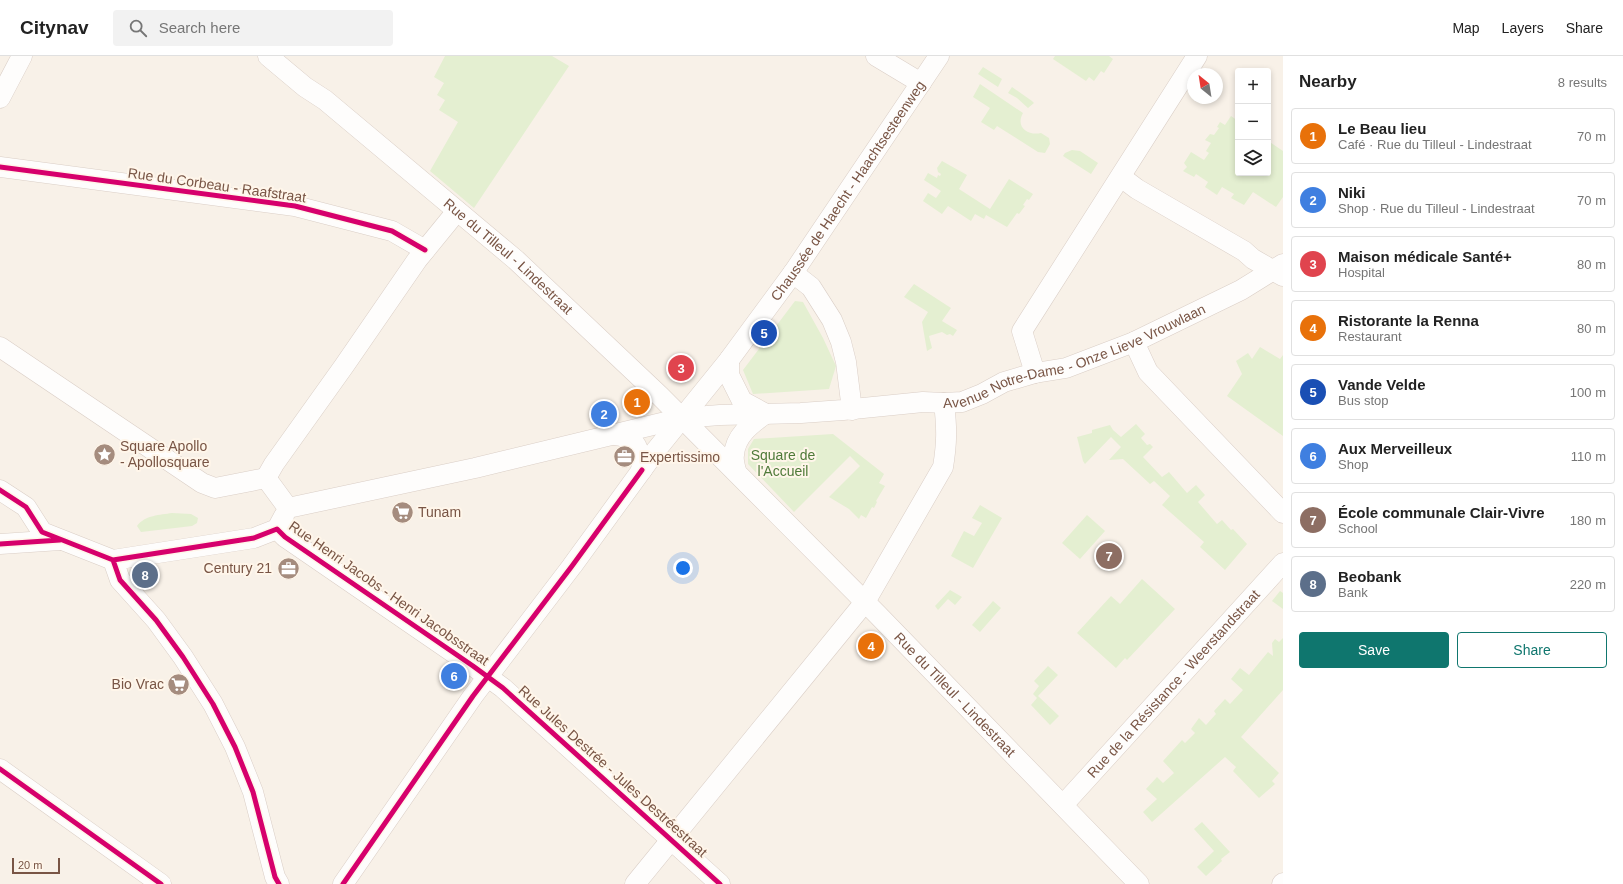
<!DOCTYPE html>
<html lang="en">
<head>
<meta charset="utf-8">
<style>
  :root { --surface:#fff; --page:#f2f2f2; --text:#222; --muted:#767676; --line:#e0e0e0; --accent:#0f766e }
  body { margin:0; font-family:Arial,sans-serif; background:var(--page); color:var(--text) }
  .controls { position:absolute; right:12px; top:12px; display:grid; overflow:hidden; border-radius:4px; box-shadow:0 2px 6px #0003 }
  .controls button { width:36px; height:36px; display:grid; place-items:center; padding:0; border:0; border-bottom:1px solid var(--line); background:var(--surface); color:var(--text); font:20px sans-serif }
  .compass { position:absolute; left:1187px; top:12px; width:36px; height:36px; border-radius:50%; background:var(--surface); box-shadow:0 2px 6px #0003; rotate:330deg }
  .scale { position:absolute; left:12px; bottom:10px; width:48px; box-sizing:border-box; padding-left:4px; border:2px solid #795545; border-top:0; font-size:11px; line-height:14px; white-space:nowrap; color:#795545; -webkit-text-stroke:3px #fff6ea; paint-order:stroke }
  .you { position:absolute; left:683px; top:512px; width:14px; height:14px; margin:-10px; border:3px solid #fff; border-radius:50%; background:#1a73e8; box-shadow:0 0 0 6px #1a73e833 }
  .badge { display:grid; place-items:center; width:26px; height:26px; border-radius:50%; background:var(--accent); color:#fff; font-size:13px; font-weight:700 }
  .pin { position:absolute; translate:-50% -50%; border:2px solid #fff; box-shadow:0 1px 4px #0006 }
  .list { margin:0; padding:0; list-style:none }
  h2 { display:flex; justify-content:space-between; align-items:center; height:52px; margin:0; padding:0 16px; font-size:17px }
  h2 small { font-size:13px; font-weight:400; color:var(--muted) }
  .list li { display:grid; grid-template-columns:26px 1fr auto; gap:12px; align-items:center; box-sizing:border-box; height:56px; margin:0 8px 8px; padding:0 8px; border:1px solid var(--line); border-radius:4px }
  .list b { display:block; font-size:15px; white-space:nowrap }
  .list p { margin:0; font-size:13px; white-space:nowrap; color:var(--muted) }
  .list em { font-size:13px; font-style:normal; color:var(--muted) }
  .actions { display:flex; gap:8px; padding:12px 16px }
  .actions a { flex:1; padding:9px 0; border:1px solid var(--accent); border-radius:4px; text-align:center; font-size:14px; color:var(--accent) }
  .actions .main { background:var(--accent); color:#fff }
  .icon { flex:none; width:22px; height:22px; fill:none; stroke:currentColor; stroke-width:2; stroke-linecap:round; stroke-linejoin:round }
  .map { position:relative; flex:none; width:1283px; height:828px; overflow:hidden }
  header { display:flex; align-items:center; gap:24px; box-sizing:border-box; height:56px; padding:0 20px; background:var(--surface); border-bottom:1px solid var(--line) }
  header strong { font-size:19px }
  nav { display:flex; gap:22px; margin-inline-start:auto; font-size:14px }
  .search { width:280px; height:36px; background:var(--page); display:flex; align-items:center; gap:10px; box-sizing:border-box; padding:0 14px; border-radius:4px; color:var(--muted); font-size:15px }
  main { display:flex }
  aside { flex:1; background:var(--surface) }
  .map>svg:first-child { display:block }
  .green { fill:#e4efd1 }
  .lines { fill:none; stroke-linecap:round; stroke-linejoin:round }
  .minor-casing { stroke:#dacec6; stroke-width:21 }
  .minor { stroke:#fefdfc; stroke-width:20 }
  .cycleway-casing { stroke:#fff6ea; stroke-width:8 }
  .cycleway { stroke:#d6006c; stroke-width:5 }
  .labels { text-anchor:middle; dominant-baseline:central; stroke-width:4; stroke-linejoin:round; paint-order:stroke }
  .street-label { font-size:14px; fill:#795545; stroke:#fff6ea }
  .poi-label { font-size:14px; fill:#795545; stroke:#fff6ea; text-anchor:start }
  .park-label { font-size:14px; fill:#4f7a39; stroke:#fff6ea }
</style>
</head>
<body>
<header>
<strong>Citynav</strong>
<div class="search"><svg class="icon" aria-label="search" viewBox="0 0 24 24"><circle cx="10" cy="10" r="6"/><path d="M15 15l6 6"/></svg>Search here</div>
<nav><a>Map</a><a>Layers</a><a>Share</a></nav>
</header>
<main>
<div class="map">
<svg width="1283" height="828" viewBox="0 0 1283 828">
  <rect width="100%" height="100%" fill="#f8f1e8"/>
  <path class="green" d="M445,0h107l17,10 -95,142 -44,-37 28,-49 -19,-12 6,-10 -8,-5 7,-12 -10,-6z
    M1055,0h54l4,3 -9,14 -3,-2 -7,10 -5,-4 -3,4 -33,-22z
    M983,11l19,12 -4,8 -20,-13z
    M980,28l43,29c-8,14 5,23 18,20l8,5 1,6 -5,9 -7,-1 -41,-26 -3,4 -13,-8 9,-14 -17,-11z
    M1012,31l20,14 2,2 -6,5 -11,-10 -9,-5z
    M1231,60l7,5v52h30v-32l15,10v46l-7,10 -23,-15 -9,13 -13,-7 3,-4 -12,-7 -5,8 -12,-8 3,-5 -12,-8 -2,3 -11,-6 4,-4 -3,-4 7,-11 13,8 5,-7 -3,-2 5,-8 -6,-3 5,-6 4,1 5,-7 -2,-1 3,-5 5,3z
    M1072,94l8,1 18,12 -7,11 -28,-18 2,-3z
    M942,105l25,14 -8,14 31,20 19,-30 24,15 -4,6 -2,-1 -4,6 2,1 -6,8 -2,-1 -10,14 -21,-12 -2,4 -9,-5 -4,7 -23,-15 -6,8 -19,-13 5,-8 8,5 5,-7 -17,-11 4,-7 9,5 1,-3 2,1 1,-2 -3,-2 -1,-4z
    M914,228l37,24 -9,13 15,9 -4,6 -3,-2 -3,1 -5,-3 -13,4 3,12 -5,3 -5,-29 6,-10 -24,-15z
    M795,245l8,1 20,36 13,28 -7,23 -76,5 -10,-24z
    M1260,291l20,12 3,-4v81l-56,-40 15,-22 -6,-13 12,-8 4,6z
    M1136,368l9,10 -4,4 6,7 3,-1 3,3 -10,10 19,20 7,-5 18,21 9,-8 9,10 -7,7 19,22 5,-4 9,10 2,-1 14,15 -22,26 -25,-23 4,-5 -42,-37 8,-9 -16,-15 -4,3 -27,-25 -14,1 12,-13 -10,-10 -26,27 -2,-3 -6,-24 15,-4v-3l18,-5 3,5 8,7z
    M833,378l51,40 -5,9 6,3 -9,15 1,1 -3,6 -2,-1 -6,11 -5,-3 -2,4 -10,-10 -20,-12 31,-31 -10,-10 -56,56 -46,-48v-15l6,-10z
    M980,449l22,13 -29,50 -22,-12 13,-25 10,5 8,-13 -10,-5z
    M172,457l19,1 7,4 -1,5 -5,3 -51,6 -4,-6c8,-11 23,-11 35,-13z
    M1087,459l18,16 -25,28 -18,-16z
    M1142,523l33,30 -48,51 -2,-2 -9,10 -39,-35 34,-37 9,8z
    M950,534l12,7 -7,8 -7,-6 -10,11 -3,-4z
    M1280,535l3,2v16l-11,-8z
    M993,545l8,7 -21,24 -8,-7z
    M1283,582v52l-42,47 38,36 -7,8 3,3 -16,14 -26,-27 3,-4 -11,-10 -73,65 -9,-10 14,-13 -11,-10 11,-12 6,6 11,-10 -11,-12 19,-21 3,3 10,-10 -4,-4 8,-11 7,7 10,-11 -2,-3 11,-12 5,5 13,-14 -12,-11 9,-11 9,7 19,-23 5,4 -1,-13 3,-4 4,3z
    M1048,610l10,9 -20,21 21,20 -9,9 -19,-20 6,-7 -4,-4 6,-8 -5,-5z
    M1202,766l28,30 -9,7 1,2 -16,15 -9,-9 17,-16 -20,-22z"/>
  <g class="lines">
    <defs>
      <g id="minor">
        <path id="s1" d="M268,0l37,31 20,13 191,160 144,136 217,218 262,270"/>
        <path d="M876,0l45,27"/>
        <path d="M0,42l22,-42"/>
        <path d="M0,111l295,39 97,25 33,19"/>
        <path d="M1121,121l16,12 107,62 9,8 30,17"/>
        <path d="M793,217l18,14 21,33 9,22 5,20 6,48"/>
        <path d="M1134,286l14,30 135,141"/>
        <path d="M0,291l202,136 13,5 51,-10 22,30"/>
        <path d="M729,304v15l13,26 22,12"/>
        <path d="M1035,317l-13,-42 175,-275"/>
        <path d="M615,379c23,2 25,16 27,35"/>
        <path d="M736,415c-1,-5 -3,-11 -2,-16 1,-19 17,-31 31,-41"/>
        <path d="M266,422l8,-14 70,-98 73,-106 40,-49"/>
        <path d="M0,434l26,17 16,25 71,28 141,-22 23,-9 7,-13"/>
        <path id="s2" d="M288,452l187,-40 207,-50 38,-3 81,-2 42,-3 80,-8 21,1 18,-1 20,-8 22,-12 31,-9 31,-5 68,-26 107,-52 42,-26"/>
        <path d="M277,473l8,8 188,129 30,22 217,196"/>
        <path d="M0,488l60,-4"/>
        <path d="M113,504l7,20 36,40 27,37 30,47 22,43 18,45 22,85 4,7"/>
        <path d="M0,713l161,115"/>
        <path id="s3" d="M1063,749l220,-242"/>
        <path id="s4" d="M343,828l130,-188 99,-130 85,-117 72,-89 64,-87 146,-217"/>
        <path d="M635,828l230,-282 78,-135c4,-24 4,-39 1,-64"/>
        <path d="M1282,828l1,-1"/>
      </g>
    </defs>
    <use href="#minor" class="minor-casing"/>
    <use href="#minor" class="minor"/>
    <defs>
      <path id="cycleway" d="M0,111l295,39 97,25 33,19
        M0,434l26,17 16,25 71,28 141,-22 23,-9 8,8 188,129 30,22 217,196
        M0,488l60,-4
        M113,504l7,20 36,40 27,37 30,47 22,43 18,45 22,85 4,7
        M0,713l161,115
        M343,828l130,-188 99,-130 70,-96"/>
    </defs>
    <use href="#cycleway" class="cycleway-casing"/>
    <use href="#cycleway" class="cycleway"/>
  </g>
  <defs>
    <symbol id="sight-disc" viewBox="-11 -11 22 22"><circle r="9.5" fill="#a58c7e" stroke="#fff6ea"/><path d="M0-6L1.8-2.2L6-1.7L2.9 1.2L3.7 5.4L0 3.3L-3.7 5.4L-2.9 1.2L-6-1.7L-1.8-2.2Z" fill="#fff"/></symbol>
    <symbol id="office-disc" viewBox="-11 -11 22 22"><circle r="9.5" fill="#a58c7e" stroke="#fff6ea"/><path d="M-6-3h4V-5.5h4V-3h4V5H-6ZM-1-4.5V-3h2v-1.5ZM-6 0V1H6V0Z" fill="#fff"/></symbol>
    <symbol id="supermarket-disc" viewBox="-11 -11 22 22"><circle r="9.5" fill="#a58c7e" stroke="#fff6ea"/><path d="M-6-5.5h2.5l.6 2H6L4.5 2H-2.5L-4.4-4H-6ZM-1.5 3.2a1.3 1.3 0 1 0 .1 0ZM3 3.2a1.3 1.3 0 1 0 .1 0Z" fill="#fff"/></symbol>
  </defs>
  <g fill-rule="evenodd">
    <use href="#sight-disc" x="92" y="386" width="25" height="25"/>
    <use href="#office-disc" x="612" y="388" width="25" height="25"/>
    <use href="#supermarket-disc" x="390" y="444" width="25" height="25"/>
    <use href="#office-disc" x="276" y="500" width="25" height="25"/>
    <use href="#supermarket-disc" x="166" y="616" width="25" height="25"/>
  </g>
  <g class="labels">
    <g class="street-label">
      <text transform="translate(217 129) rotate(8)">Rue du Corbeau - Raafstraat</text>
      <text stroke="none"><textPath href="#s4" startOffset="858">Chaussée de Haecht - Haachtsesteenweg</textPath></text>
      <text stroke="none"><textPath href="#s1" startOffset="313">Rue du Tilleul - Lindestraat</textPath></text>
      <text stroke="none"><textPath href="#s2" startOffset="806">Avenue Notre-Dame - Onze Lieve Vrouwlaan</textPath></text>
      <text transform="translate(389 537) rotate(35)">Rue Henri Jacobs - Henri Jacobsstraat</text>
      <text stroke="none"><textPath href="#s3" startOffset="164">Rue de la Résistance - Weerstandstraat</textPath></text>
      <text stroke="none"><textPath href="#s1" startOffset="939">Rue du Tilleul - Lindestraat</textPath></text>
      <text transform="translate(613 715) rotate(42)">Rue Jules Destrée - Jules Destréestraat</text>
    </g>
    <g class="poi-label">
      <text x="120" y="390">Square Apollo<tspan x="120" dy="16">- Apollosquare</tspan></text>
      <text x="640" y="401">Expertissimo</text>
      <text x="418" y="456">Tunam</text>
      <text x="272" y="512" text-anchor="end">Century 21</text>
      <text x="164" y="628" text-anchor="end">Bio Vrac</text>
    </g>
    <g class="park-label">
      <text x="783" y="399">Square de<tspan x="783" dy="16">l'Accueil</tspan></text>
    </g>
  </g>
</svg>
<div class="controls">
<button>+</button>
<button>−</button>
<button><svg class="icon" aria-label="layers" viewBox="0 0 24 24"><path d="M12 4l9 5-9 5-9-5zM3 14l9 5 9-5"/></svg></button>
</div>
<svg class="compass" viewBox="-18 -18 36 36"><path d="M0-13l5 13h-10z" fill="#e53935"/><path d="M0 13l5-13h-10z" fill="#767676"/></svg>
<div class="scale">20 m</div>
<div class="you"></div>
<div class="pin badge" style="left:637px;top:346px;background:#e8710a">1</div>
<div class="pin badge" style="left:604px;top:358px;background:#3f7fe0">2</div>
<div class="pin badge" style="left:681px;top:312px;background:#e0444e">3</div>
<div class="pin badge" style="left:871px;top:590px;background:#e8710a">4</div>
<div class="pin badge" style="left:764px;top:277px;background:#1a4fb4">5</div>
<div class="pin badge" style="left:454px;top:620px;background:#3f7fe0">6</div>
<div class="pin badge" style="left:1109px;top:500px;background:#8d6e63">7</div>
<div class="pin badge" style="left:145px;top:519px;background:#5c6f8a">8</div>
</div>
<aside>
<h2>Nearby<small>8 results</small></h2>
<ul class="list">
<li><span class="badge" style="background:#e8710a">1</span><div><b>Le Beau lieu</b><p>Café · Rue du Tilleul - Lindestraat</p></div><em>70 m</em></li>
<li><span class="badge" style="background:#3f7fe0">2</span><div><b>Niki</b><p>Shop · Rue du Tilleul - Lindestraat</p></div><em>70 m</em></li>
<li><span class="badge" style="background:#e0444e">3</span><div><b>Maison médicale Santé+</b><p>Hospital</p></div><em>80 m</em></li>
<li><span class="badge" style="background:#e8710a">4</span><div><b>Ristorante la Renna</b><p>Restaurant</p></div><em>80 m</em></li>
<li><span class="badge" style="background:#1a4fb4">5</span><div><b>Vande Velde</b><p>Bus stop</p></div><em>100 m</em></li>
<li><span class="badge" style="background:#3f7fe0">6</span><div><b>Aux Merveilleux</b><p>Shop</p></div><em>110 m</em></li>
<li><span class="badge" style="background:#8d6e63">7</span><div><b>École communale Clair-Vivre</b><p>School</p></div><em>180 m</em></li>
<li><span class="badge" style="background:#5c6f8a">8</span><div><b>Beobank</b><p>Bank</p></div><em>220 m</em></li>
</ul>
<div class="actions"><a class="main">Save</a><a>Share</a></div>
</aside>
</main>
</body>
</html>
